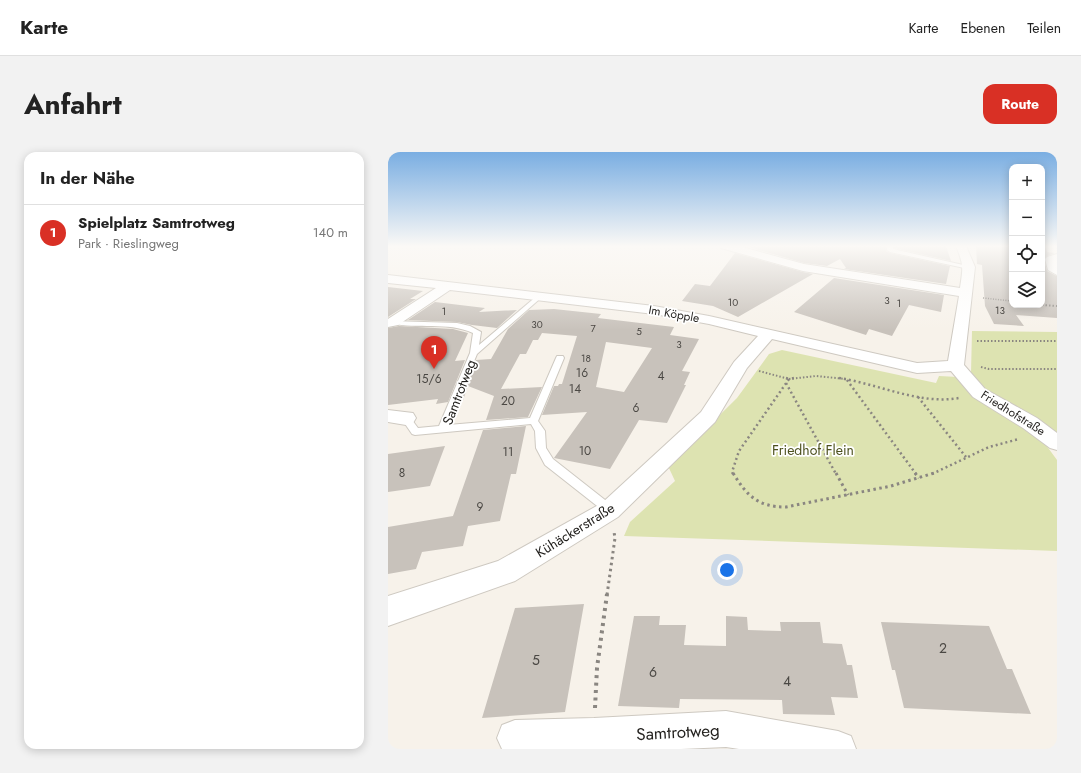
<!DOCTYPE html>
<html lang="de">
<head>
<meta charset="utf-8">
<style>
  :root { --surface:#fff; --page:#f2f2f2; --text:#222; --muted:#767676; --line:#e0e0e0; --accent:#d93025 }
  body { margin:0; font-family:Jost,sans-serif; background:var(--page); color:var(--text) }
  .controls { position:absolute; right:12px; top:12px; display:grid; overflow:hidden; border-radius:8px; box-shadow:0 2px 10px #0003 }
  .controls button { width:36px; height:36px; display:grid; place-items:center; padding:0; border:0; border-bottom:1px solid var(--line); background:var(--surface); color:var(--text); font:20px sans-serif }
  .you { position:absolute; left:339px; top:418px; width:14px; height:14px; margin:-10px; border:3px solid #fff; border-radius:50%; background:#1a73e8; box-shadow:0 0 0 6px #1a73e833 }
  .badge { display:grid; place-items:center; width:26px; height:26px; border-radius:50%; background:var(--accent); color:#fff; font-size:13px; font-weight:700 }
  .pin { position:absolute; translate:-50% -33px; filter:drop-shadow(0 1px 2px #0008) }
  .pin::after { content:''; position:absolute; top:21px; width:14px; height:12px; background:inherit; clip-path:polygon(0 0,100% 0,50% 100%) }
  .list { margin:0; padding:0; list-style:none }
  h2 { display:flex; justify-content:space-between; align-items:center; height:52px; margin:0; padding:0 16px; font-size:17px }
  h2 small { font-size:13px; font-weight:400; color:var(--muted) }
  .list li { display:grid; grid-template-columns:26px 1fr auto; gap:12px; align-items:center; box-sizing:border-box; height:56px; padding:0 16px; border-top:1px solid var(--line) }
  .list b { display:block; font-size:15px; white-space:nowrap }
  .list p { margin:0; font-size:13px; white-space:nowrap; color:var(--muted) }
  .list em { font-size:13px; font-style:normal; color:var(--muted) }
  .icon { flex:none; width:22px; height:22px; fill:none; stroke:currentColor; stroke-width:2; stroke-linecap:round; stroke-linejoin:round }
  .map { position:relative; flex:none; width:669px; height:597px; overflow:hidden; border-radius:12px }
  header { display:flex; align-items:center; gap:24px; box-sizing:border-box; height:56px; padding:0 20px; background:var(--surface); border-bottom:1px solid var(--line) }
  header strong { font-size:19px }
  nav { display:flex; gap:22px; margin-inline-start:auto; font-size:14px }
  .intro { display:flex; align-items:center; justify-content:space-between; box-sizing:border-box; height:96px; padding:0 24px }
  h1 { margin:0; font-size:28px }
  .button { padding:10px 18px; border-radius:12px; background:var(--accent); color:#fff; font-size:14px; font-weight:700 }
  main { display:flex; gap:24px; padding:0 24px }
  aside { flex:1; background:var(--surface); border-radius:12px; box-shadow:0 2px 10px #0003 }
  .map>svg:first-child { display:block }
  .green { fill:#dde3b1 }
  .building { fill:#c8c2bb; fill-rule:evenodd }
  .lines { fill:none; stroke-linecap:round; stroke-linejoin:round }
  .lane-casing { stroke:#cec9c1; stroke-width:2 }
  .street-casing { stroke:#cec9c1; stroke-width:2 }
  .path-far4 { stroke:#8a8681; stroke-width:1.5; stroke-dasharray:1 1.5; stroke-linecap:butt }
  .path-far3 { stroke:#8a8681; stroke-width:2; stroke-dasharray:1.5 2; stroke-linecap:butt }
  .path-far2 { stroke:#8a8681; stroke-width:2.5; stroke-dasharray:2 3; stroke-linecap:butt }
  .path-far1 { stroke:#8a8681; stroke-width:3; stroke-dasharray:2.5 3.5; stroke-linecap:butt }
  .path { stroke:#8a8681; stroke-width:4; stroke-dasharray:3 4.5; stroke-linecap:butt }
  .lane { fill:#fff; fill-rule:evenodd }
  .street { fill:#fff; fill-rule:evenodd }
  .labels { text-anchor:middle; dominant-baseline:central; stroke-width:3.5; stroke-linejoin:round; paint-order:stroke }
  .far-number-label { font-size:10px; fill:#4b4844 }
  .far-street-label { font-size:12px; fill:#211f1c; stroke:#fff }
  .number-label { font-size:12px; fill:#4b4844 }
  .street-label { font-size:14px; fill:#211f1c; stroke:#fff }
  .park-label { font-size:14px; fill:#4c501d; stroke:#fff }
  .near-number-label { font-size:14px; fill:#4b4844 }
  .near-street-label { font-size:17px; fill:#211f1c; stroke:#fff }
</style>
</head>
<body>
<header>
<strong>Karte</strong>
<nav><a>Karte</a><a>Ebenen</a><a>Teilen</a></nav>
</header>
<div class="intro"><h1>Anfahrt</h1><a class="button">Route</a></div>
<main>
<aside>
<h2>In der Nähe<small></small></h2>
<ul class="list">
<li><span class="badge">1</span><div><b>Spielplatz Samtrotweg</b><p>Park · Rieslingweg</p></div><em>140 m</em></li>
</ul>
</aside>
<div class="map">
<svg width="669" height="597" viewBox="0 0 669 597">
  <rect width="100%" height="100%" fill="#f7f2ea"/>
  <path class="green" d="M584,179l85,1v113h-11l11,15v91l-433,-15 6,-14 45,-41 -7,-15 69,-68 32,-44 13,-4 154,33 3,-7 19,1 13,-4z"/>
  <path class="building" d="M357,94h141v5l4,2 60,13 -4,18 -102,-15 2,-1 -6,-9 -13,7 -23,-3z
    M506,94h52l5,15 -57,-13z
    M588,94h36v59h30v-57h4l1,4 8,1 -8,3 -3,3 3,12 10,5v42l-41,-3 8,11 -30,-2 -9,-18 -3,-41 -5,-1z
    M347,101l68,19 10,2 -75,43 -25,-11 -31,-5 13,-17 15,2z
    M446,126l110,17 -3,17 -32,-7 -17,31 -23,-7 -3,6 -72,-23z
    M0,135l35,4 -13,8h6l-28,18z
    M47,150l50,6 -6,4 38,-2 -20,18 -25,-3 -15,-3 -49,-2z
    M166,157l47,5 -3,4 76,9 -4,8 29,4 -17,32 8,1 -6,13h2l-19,38 -28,-3 -29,49 -56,-11 33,-46 -45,3 12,-29h4l1,-2h3l15,-48 -35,-3 -4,7h-5l-7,14h-6l-19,35 41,-2 -14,30 -42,3 8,-24 -26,-10 -5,14 -3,1 16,-41 15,-1 17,-30 21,-19zM218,190l46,6 -28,44 -28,-5z
    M11,174l54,3 15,4 -13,28 10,-1 -17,42 -12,2 2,-5 -50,6v-77z
    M138,274l-10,48h-5l-11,47 -32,5 -5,20 -41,6 -6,17 -28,5v-47l65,-11 30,-86z
    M57,294l-15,40 -42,6v-38z
    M196,452l-19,108 -83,6 33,-110z
    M246,464h26l-1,9h27l-2,20 42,1v-30l21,1 1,13 33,1 -1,-9h40l3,21 19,1 5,21h5l6,33 -27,-1 4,18 -52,-1 -1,-14 -102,-1 -1,9 -61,-2z
    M493,470l108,4 18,43h5l19,45 -127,-6 -9,-38h-3z"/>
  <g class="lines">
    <defs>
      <path id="lane" d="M499,94h6v3l79,18 -3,2 -79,-17 -3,-2z
        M150,143l5,1 -66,58 -29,71 82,-7 26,-60 1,-2h6l1,2 -26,63 7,10 1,17 7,11 61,48 2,3 -2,3 -4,2 -4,-2 -61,-48 -9,-17 -1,-17 -4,-7 -116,11 -3,-1 -11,-16 5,-3 3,1 9,12 21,-2 31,-73 3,-20c-26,-12 -55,-3 -82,-10v-2l66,2 13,3 11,6 -2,13z"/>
      <path id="street" d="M332,94h18l66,18 156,24c3,-20 4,-23 -4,-42h10l9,21 -11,98 21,24 52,29 20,15v17l-7,-2 -27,-20 -50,-31 -22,-26 -34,2 -145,-34 -25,29 -32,54 -97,95 -103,64 -127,45v-30l110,-35 104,-58 99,-91 33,-50 24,-26 -49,-12 -55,-10 -204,-24 -52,35 -10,2v-8l48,-31 -48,-5v-8l266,31 55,10 208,47 31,-2 11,-65 -156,-25 -82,-23z
        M669,102v21l-9,-5 -3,-11 2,-2z
        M0,258l25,3 3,5 -3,5 -7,2 -18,-3z
        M338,559l112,20 13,5 5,13h-117l-13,-2 -45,2h-179l-5,-11 5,-13 13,-5 79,-2z"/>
    </defs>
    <use href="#lane" class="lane-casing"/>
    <use href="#street" class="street-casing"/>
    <path class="path-far4" d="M595,146l29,3"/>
    <path class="path-far3" d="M654,153l15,1
      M589,189h80
      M593,215l8,2h68
      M371,219l30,8
      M401,227l27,-3 30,3"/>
    <path class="path-far2" d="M398,226l3,1
      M451,226c40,6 80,27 120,20
      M459,228l69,94
      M398,231l50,91
      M530,245l48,60
      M345,322l-1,-2 7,-21 50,-72 5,-1
      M544,322l57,-27 30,-8"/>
    <path class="path-far1" d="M345,321c14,23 25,34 53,34l105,-21 43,-13
      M448,321l12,22
      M527,321l4,5
      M219,443l8,-57 -1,-6"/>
    <path class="path" d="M207,556l2,-40 10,-74"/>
    <use href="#lane" class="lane"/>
    <use href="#street" class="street"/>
  </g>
  <linearGradient id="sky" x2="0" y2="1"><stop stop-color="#7aaee2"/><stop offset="0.53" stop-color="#fbf9f6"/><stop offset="1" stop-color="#fbf9f6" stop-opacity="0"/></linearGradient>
  <rect width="669" height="178" fill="url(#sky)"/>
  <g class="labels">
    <g class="far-number-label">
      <text x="499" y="148">3</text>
      <text x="345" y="150">10</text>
      <text x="511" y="151">1</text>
      <text x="612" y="158">13</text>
      <text x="56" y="159">1</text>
      <text x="149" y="172">30</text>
      <text x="205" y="176">7</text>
      <text x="251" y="179">5</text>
      <text x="291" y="192">3</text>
      <text x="198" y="206">18</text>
    </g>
    <g class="far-street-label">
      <text transform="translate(286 162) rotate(10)">Im Köpple</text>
      <text transform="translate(625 261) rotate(32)">Friedhofstraße</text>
    </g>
    <g class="number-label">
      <text x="194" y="221">16</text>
      <text x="273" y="224">4</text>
      <text x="41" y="227">15/6</text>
      <text x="187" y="237">14</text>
      <text x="120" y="249">20</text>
      <text x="248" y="256">6</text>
      <text x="197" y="299">10</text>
      <text x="120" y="300">11</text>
      <text x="14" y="321">8</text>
      <text x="92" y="355">9</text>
    </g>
    <g class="street-label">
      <text transform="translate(71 240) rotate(-69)">Samtrotweg</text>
      <text transform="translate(187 378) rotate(-32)">Kühäckerstraße</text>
    </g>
    <g class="park-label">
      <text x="425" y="298">Friedhof Flein</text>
    </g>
    <g class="near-number-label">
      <text x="555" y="496">2</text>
      <text x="148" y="508">5</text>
      <text x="265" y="520">6</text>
      <text x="399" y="529">4</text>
    </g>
    <g class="near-street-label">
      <text transform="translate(290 580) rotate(-3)">Samtrotweg</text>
    </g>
  </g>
</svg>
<div class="controls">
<button>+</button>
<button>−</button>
<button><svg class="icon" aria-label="locate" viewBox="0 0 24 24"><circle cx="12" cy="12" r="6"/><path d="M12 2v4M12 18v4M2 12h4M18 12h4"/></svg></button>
<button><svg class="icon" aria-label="layers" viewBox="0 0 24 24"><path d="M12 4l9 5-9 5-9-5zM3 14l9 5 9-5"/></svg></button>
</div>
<div class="you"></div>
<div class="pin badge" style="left:46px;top:217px">1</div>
</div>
</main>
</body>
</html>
